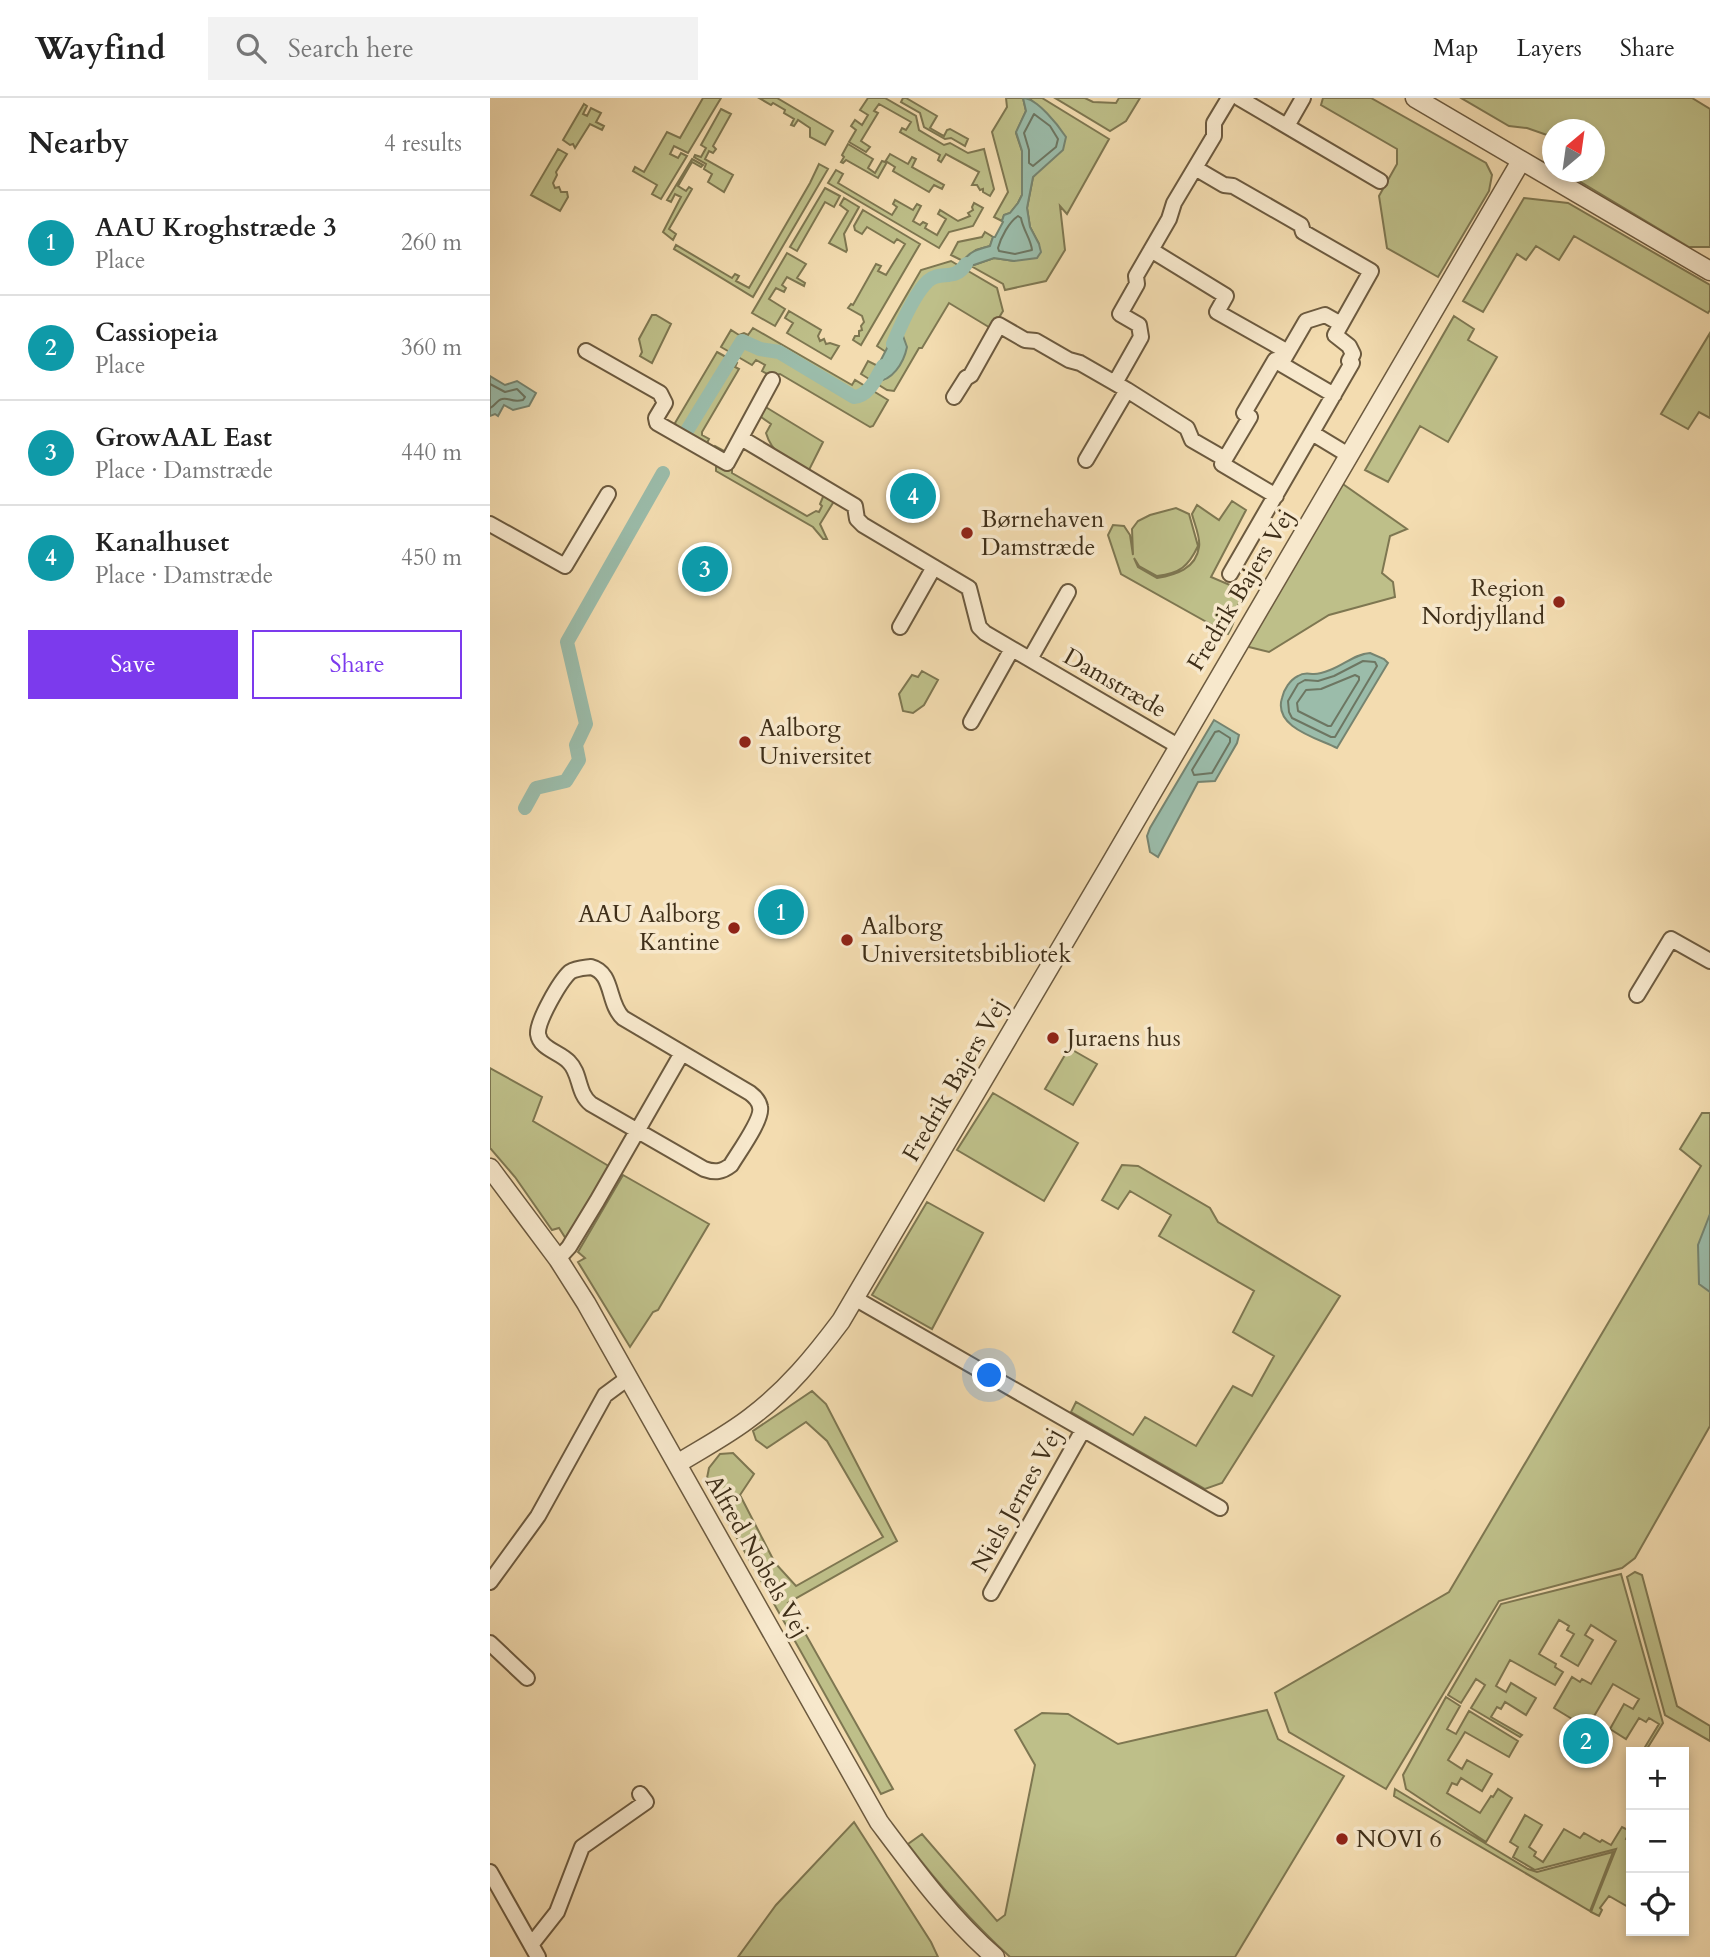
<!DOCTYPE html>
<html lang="en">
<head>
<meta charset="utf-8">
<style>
  :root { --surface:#fff; --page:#f2f2f2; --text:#222; --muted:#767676; --line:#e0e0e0; --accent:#7c3aed }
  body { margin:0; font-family:Cardo,serif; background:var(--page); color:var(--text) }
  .controls { position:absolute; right:21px; bottom:21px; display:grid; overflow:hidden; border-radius:0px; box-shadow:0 4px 10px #0003 }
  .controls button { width:63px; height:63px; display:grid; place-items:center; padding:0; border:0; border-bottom:2px solid var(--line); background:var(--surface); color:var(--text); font:35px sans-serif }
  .compass { position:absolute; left:1052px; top:21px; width:63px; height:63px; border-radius:50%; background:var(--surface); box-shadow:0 4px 10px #0003; rotate:29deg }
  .you { position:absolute; left:500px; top:1278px; width:24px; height:24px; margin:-18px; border:5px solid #fff; border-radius:50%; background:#1a73e8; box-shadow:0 0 0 10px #1a73e833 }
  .badge { display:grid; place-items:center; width:46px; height:46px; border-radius:50%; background:var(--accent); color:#fff; font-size:23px; font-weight:700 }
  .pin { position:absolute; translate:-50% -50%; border:4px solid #fff; box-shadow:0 2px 7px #0006 }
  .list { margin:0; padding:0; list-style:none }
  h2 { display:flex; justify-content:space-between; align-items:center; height:91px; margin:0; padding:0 28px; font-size:30px }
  h2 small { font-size:23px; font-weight:400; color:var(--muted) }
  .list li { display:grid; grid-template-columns:46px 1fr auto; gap:21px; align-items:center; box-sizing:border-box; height:105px; padding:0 28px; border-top:2px solid var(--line) }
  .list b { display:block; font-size:26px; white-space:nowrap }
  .list p { margin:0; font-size:23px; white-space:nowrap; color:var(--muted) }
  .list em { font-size:23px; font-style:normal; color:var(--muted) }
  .actions { display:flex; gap:14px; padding:21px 28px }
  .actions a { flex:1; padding:16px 0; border:2px solid var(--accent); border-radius:0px; text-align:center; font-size:24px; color:var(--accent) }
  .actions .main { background:var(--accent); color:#fff }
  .icon { flex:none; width:38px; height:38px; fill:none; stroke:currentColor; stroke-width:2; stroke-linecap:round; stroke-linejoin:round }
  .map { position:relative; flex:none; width:1220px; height:1859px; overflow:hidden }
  header { display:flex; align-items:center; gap:42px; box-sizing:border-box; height:98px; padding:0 35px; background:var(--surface); border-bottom:2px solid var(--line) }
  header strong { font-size:33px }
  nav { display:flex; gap:38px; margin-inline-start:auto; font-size:24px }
  .search { width:490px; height:63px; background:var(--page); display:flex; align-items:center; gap:18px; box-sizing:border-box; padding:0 24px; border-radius:0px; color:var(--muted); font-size:26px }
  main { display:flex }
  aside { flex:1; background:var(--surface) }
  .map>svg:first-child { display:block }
  .green { fill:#bebf89; stroke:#7e7751; stroke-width:2 }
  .water { fill:#9bbcaa; stroke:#768470; stroke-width:2 }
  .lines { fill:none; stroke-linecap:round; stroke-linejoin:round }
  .shore { stroke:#6d7662; stroke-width:2 }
  .canal { stroke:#9bbcaa; stroke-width:14 }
  .minor-casing { stroke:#6c5a3f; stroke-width:18 }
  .tertiary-casing { stroke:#6c5a3f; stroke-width:21 }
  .minor { stroke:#f7e8cc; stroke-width:14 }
  .tertiary { stroke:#f7e8cc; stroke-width:18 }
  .poi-dot { fill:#8f2418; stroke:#f7e8cc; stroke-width:2.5 }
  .labels { text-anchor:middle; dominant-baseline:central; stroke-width:7; stroke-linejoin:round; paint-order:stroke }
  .poi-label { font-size:24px; fill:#3f2f19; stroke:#f7e8cc; text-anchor:start }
  .street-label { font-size:24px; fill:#3f2f19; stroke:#f7e8cc }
</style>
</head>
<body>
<header>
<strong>Wayfind</strong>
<div class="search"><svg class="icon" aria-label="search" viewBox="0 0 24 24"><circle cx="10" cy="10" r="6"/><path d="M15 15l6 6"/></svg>Search here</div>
<nav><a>Map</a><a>Layers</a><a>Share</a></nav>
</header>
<main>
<aside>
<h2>Nearby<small>4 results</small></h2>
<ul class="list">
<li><span class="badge" style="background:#0f9aa8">1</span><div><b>AAU Kroghstræde 3</b><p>Place</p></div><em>260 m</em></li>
<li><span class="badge" style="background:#0f9aa8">2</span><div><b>Cassiopeia</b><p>Place</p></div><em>360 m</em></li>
<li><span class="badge" style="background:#0f9aa8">3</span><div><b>GrowAAL East</b><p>Place · Damstræde</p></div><em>440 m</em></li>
<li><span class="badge" style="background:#0f9aa8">4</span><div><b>Kanalhuset</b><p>Place · Damstræde</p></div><em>450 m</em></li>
</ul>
<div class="actions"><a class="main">Save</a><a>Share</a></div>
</aside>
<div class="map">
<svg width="1220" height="1859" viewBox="0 0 1220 1859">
  <rect width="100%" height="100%" fill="#f3dcb0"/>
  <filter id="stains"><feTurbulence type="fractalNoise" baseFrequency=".00286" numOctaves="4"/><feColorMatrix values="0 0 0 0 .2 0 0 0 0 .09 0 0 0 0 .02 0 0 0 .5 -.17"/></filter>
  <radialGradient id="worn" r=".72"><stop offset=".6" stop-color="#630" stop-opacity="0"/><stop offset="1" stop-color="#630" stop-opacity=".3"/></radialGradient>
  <path class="green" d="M213,0h18l-33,55 -14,-7 -4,8 8,4 3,-5 6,3 -26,43 -9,-5 5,-9 -24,-14 2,-4 9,5 23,-40 13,6z
    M269,0h18l56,33 -8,14 -15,-8v-9l-12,-8 -4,6 -3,-1 3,-6 -10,-6 1,-3 -12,-7 -2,2z
    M378,0h17l31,18 3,14 25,15 6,-2 18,10 16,-4 10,40 -4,7 -7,-4v-3l-3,1 -3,-5h-5l7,-13 -33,-18 -5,8 -3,-2 2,-5 -40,-23 2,-4 4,2 5,-8 -32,-18 -5,7 4,2 -17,28 9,6 -4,5 -17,-10 7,-12 -5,-4 4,-6 7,5 6,-10 -8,-5z
    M413,0h3l31,18 -7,12 14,8 3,-6 3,-1 18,10 -3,7 -14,-8 -6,1 -21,-12 -4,-14 -19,-11z
    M516,0h17l3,13 -10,22 6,18v44l-4,8 -8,10 -6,2 -2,6 -8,-4 14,-25 -16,-60 15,-25z
    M539,0h13l67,41 -42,75 -7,-8 5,44 -19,31 -41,9 -2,-6 -32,-18 23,-8 20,3 25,-17 -9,-17 -3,-19 6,-31 10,-11 2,-53z
    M565,0h30l8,4 23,1 3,-5h21l-14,23 -16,10z
    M833,0h48l115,65 6,12 -3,16 -51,86 -51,-29 -8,-52 18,-32v-15l-76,-44z
    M971,0h231l18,11v138h-21l-125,-75h30v-42h-42v35l-5,-4v-26l-20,-7 -18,-2z
    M94,6l3,2 -4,8 4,2 4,-8 10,5 -5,9 8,4 -2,4 -12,-6 -15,24 -2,-4 -3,1 -7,-5z
    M231,11l10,5 -18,32 3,3 -3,4 -4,-2 -4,8 28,16 -9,17 -16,-10 4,-8 -8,-5 2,-5 -12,-7 1,-2 6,2 5,-9 -5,-3z
    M358,46l25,15 -5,9 7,5 7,-12 3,1 5,-8 18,10 4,-7 4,2 -4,8 32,18 -2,4 -8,-4 -5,7 -36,-21 2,-4 -8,-5 -9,16 -32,-18 -3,3 -2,-1 3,-5 -2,-2z
    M68,51l9,5 -11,18 1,3 -4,8 2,5 4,-1 2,5h6l1,5 -8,14 -29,-16z
    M202,61l11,6 -2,2 -9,-5 -14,24 8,5 3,-4 3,2 -23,40 7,5 -3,6 -10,-8 18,-35 -6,-3 -4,8 -4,-2z
    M329,66l9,5 -75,128 -79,-48 2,-4 56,33 3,-4 4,2 -3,5 13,7 61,-105z
    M346,72l7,4 -5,9 54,32 5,-8 -4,-3 2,-4 18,10 4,-6 4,2 -8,15 7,4 3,-3 4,2 -2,4 12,7 9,-16 -8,-5 2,-4 18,11 12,-5 -2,-3 5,-3 -1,-3 2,-4 9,5 -10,18 -24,6 -10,16 -111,-65z
    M335,90l15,8 -6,11 -9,-5 -28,49 -7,-4z
    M354,100l15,9 -15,27 3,16 -1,2 -17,-9 19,-32 -8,-6z
    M1034,100l44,5 142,82v25l-2,3 -134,-77 -15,24 -23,-14 -10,14 -9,-6 -34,58 -20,-11z
    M373,112l57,34 -59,101 -8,-5 2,-4h4v-5l3,-1 -1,-4 3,-4 -2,-6 -14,-8 3,-4 2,1 23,-41 5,2 -3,5 8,4 19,-31 -8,-5 -3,4 -27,-16 -5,7 -7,-4 -1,-4z
    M495,134l8,5 -3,9 -14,4 -13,11 -12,-6 7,-13 24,-5z
    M297,155l19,11 -9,14 8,5 -1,3 -17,-9 -5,8 4,3 -2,4 -8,-4 -7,11 16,10 -10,17 -23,-13z
    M461,163l46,27 6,23 -11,18 -43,-26 -27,45h-3l-25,43 -7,-1 -26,-16 7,-13 10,5 -6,10 1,4 13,-28 -9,-6 44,-76z
    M299,213l32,19 -3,6 2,5 4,-2 2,5 4,-1 9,3 -8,13 -44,-26 6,-10 -8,-5z
    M162,217h4l15,9 -19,39 -12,-7 2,-4 -3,-13z
    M964,218l20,13 -6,11 29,17 -49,85 -28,-16 -32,56 -23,-12z
    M263,230l99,57 3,-5 33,20 -15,26 -3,1 -90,-53 -9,2 -9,-5 3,-6 -9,-5 -4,5 -31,-18 10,-17 8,5 5,-2 4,2z
    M1220,235v85l-11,-6 -11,17 -27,-15z
    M227,254l20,11 -2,4 4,2 -37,63v3l7,4 -3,6 7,4 2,-3 9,5 -1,2h-6l-38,-22 -4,-8z
    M274,308l59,36 -15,30c-19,-10 -36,-18 -42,-39l5,-9 -13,-9z
    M226,363l16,9v3l75,43 9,-5 3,1 3,-6 -2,-2 5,-12 11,6 -16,26 7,15h-4l-10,-12 -97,-56z
    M850,384l67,47 -17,7 -8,37 11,9 2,15 -66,18 -60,37 -24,-6z
    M742,403l14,9 -35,67 33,14c-9,16 -6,27 -16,43l-107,-60 -13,-39 5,-10 11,1 6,9 3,20 -1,-26 6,-8 12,-6 26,-7 13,6 9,32c-10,21 -18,27 -41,30l-18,-10 -5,-8 4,9 19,11c18,-3 39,-9 42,-31 2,-9 -5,-24 -7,-33l5,-9 22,15z
    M432,573l16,9 -14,25 -11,8 -10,-2 -4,-17 13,-19 6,2z
    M579,950l28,16 -24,41 -28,-16z
    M0,970l52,29 -9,24 79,47 -44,74 -9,-14 -7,2 -37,-53 -25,-29z
    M503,995l85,50 -34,58 -87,-51z
    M1212,1015h8v313l-75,132 -13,10 -123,33 -113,188 -97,-57 -14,-39 174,-101 252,-426 -21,-17z
    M632,1067l16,1 72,42 8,14 122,74 -118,187 -17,6 -134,-77 5,-10 57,33 12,-18 51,29 37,-60 19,10 22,-40 -41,-24 21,-41 -95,-55 12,-21 -41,-24 -12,18 -16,-9z
    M133,1077l86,49 -51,86 -5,2 -23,35 -52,-85 7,-4 -7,-6z
    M437,1104l56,31 -51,96 -60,-34z
    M322,1293l14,13 71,137 -109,62 105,186 -12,5 -175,-311 3,-15 11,-14 13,-1 21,21 -14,21 35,68 21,23 87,-49 -56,-96 -21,-19 -39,26 -11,-8 -3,-9z
    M1145,1474l7,3 35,131 33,20v15l-45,-26 -38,-138z
    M1131,1476l42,149 -18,29h-3l17,-28 -10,-6 -3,4 -7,-4 -13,21 -16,-10 14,-25 9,5 6,-10 -26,-15 -26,44 -33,-20 18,-31 8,5 2,-3 9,5 25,-43 -25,-16 -6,10 8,5 -15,26 -17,-10 13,-22 -7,-4 2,-4 -10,-6 -20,34 17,10 -1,3 8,5 -8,13 -45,-25 -14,26 10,6 5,-9 25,15 -10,17 -21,-13 -4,7 -4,-2 -6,10 31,18 -2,2 -49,-29 14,-23 -9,-6 -15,24 -13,-8 53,-91z
    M956,1599l14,9 -13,23 9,5 13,-23 49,30 -9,16 -44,-25 -17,28 14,9 5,-9 25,14 -10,17 -21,-13 -4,7 -5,-2 -5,10 33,20 11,-17 2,1 5,-8 14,9 -26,44 -80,-53 -3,-14z
    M777,1612l11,29 66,37 -109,181h-225c-38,-35 -71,-72 -102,-113l14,-10 75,87 8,-6 30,-150 -20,-35 27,-17 26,1 50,30z
    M905,1691l133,80 9,3 76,-20 -23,59 -196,-115z
    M1035,1717l17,10 -13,22 7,5 -2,4 9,6 21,-33 16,9 4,-5 16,9 2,-2 9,5 11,-18 8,4 -4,8 5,3v63l-1,3 -21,-12 -9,12 2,2 -3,6 -8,-4 25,-63 -81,21 -22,-13 5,-10 -8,-5z
    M364,1724l77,120 7,15h-200l38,-52z"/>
  <path class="water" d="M533,0c14,0 35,27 43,39l-3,13 -30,27 -6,31 3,19 9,17 2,8 -4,6 -23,3 -20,-3 -23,8 -8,-5c7,-10 16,-12 27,-15l3,-9h2l8,-15 -1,-1 2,-6 6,-2 8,-10 4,-8v-44l-6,-19 10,-21z
    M411,228l2,2 -1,5 5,14c-3,15 -15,36 -33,34l-2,-4 26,-50z
    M0,278l15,9 12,-4 19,12 -7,13 -16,4 -9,-5 -6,11 -3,-2 -5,2z
    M880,555l14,6 4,4 -51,85c-20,-10 -64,-21 -55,-50 2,-9 8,-18 16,-22 6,-4 10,-2 16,-2 5,0 11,-2 16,-4 14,-5 25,-16 40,-17z
    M724,622l25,15 -2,8 -22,38 -17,1 -40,75 -8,-5 -3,-16 3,-8z
    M1220,1116v78l-11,-8 -1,-39z"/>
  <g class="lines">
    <path class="shore" d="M544,16l16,12 8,13 -2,8 -23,19 -4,-3v-13l-5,-17z
      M528,118l3,2c2,12 10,21 11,32l-17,4 -16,-3 -1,-3c3,-11 11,-26 20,-32z
      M0,286l15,8 12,-3 8,8 -2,3c-12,3 -14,-3 -21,-1 -5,1 -7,7 -12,9
      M873,563l12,1 2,4 -42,71h-4l-39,-19 -3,-6 -1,-11 10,-17 7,-4 13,1 16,-5z
      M865,577l4,2v3l-28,46h-3l-30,-15 -1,-8 9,-13 15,-1z
      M729,633l11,7v4l-18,31 -18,2 -2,-5 23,-38z"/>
    <path class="canal" d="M403,246c7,-17 21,-50 35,-63 12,-11 27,1 38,-17
      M198,331l54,-88 18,8 19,3 75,45c15,-1 22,-19 29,-31
      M35,710l11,-20 30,-7 13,-21 -3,-15 10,-21 -19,-82 96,-169"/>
    <defs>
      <path id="minor" d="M749,0l141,83
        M797,28l16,-28
        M705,70l29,17 9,1 68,39 2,7 68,39 -36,64 14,11 4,8 -4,7 3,2 -122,211
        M661,152l75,46 -9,16 71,40 18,-31 19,-6 16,9
        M96,253l74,42 5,10 -9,15 1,5 70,40 45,-83
        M791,266l53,31
        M625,285l26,-46 -2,-12 -19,-11 17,-30 -1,-8 33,-57 5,-16 40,-67v-13l15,-25
        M637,292l60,38 5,12 33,19 -3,5 54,32
        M464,299l12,-19 5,-3 28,-50 26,15 11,1 33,19 11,3 47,27 -41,70
        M822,335l38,23
        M251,340l114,68 2,13 6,6 106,63 10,39 6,6 193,113
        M735,361l25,-42 -6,-4 31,-53 6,4 7,-12
        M0,426l75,42 43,-72
        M410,529l34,-60
        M540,561l38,-67
        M481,624l41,-73
        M101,869c23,6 16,36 32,51l127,75c4,3 9,8 10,14 3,12 -22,46 -29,58 -9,7 -16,8 -27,4l-113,-65c-14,-11 -10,-30 -22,-42 -9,-10 -29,-13 -31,-28 -1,-13 22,-53 32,-62 6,-4 13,-4 21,-5z
        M1147,897l34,-56 39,22
        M68,1161l11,-12 28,-46 85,-148
        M366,1201l364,209
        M0,1484l48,-66 67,-121 23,-17
        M501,1495l92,-163
        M0,1545l37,35
        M0,1774l48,85
        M41,1847l26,-33 25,-65 64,-45 -6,-8"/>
      <path id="tertiary" d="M925,0l295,173
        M0,1070l68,91 28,44 293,519c36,48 71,96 116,135
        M187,1366c24,-15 51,-29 74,-47 36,-27 63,-60 90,-96l267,-453 413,-707"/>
    </defs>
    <use href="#minor" class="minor-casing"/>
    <use href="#tertiary" class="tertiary-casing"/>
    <use href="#minor" class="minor"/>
    <use href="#tertiary" class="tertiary"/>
  </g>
  <g class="poi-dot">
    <circle cx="477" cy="435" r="7"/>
    <circle cx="1069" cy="504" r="7"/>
    <circle cx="255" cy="644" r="7"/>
    <circle cx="244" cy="830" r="7"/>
    <circle cx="357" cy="842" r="7"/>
    <circle cx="563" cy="940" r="7"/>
    <circle cx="852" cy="1741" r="7"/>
  </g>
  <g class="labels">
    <g class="poi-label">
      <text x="491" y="421">Børnehaven<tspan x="491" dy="28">Damstræde</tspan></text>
      <text x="1055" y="490" text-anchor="end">Region<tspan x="1055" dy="28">Nordjylland</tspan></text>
      <text x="269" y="630">Aalborg<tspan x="269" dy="28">Universitet</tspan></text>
      <text x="230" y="816" text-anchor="end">AAU Aalborg<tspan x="230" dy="28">Kantine</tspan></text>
      <text x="371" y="828">Aalborg<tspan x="371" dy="28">Universitetsbibliotek</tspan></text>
      <text x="577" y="940">Juraens hus</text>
      <text x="866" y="1741">NOVI 6</text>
    </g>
    <g class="street-label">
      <text transform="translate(751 492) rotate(-59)">Fredrik Bajers Vej</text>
      <text transform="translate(625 585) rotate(30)">Damstræde</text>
      <text transform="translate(465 982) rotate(-60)">Fredrik Bajers Vej</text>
      <text transform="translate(527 1402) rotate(-61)">Niels Jernes Vej</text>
      <text transform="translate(267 1458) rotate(60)">Alfred Nobels Vej</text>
    </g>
  </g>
  <rect width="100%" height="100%" filter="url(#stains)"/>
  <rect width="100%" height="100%" fill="url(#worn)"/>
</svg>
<div class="controls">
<button>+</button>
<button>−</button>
<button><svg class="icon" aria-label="locate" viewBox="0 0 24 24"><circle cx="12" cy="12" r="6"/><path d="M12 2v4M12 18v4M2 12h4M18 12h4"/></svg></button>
</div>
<svg class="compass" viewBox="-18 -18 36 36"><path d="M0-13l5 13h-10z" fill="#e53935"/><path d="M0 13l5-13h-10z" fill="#767676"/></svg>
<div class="you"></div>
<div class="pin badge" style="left:291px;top:814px;background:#0f9aa8">1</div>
<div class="pin badge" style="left:1096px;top:1643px;background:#0f9aa8">2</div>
<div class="pin badge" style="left:215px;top:471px;background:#0f9aa8">3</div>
<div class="pin badge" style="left:423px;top:398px;background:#0f9aa8">4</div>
</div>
</main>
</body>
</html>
